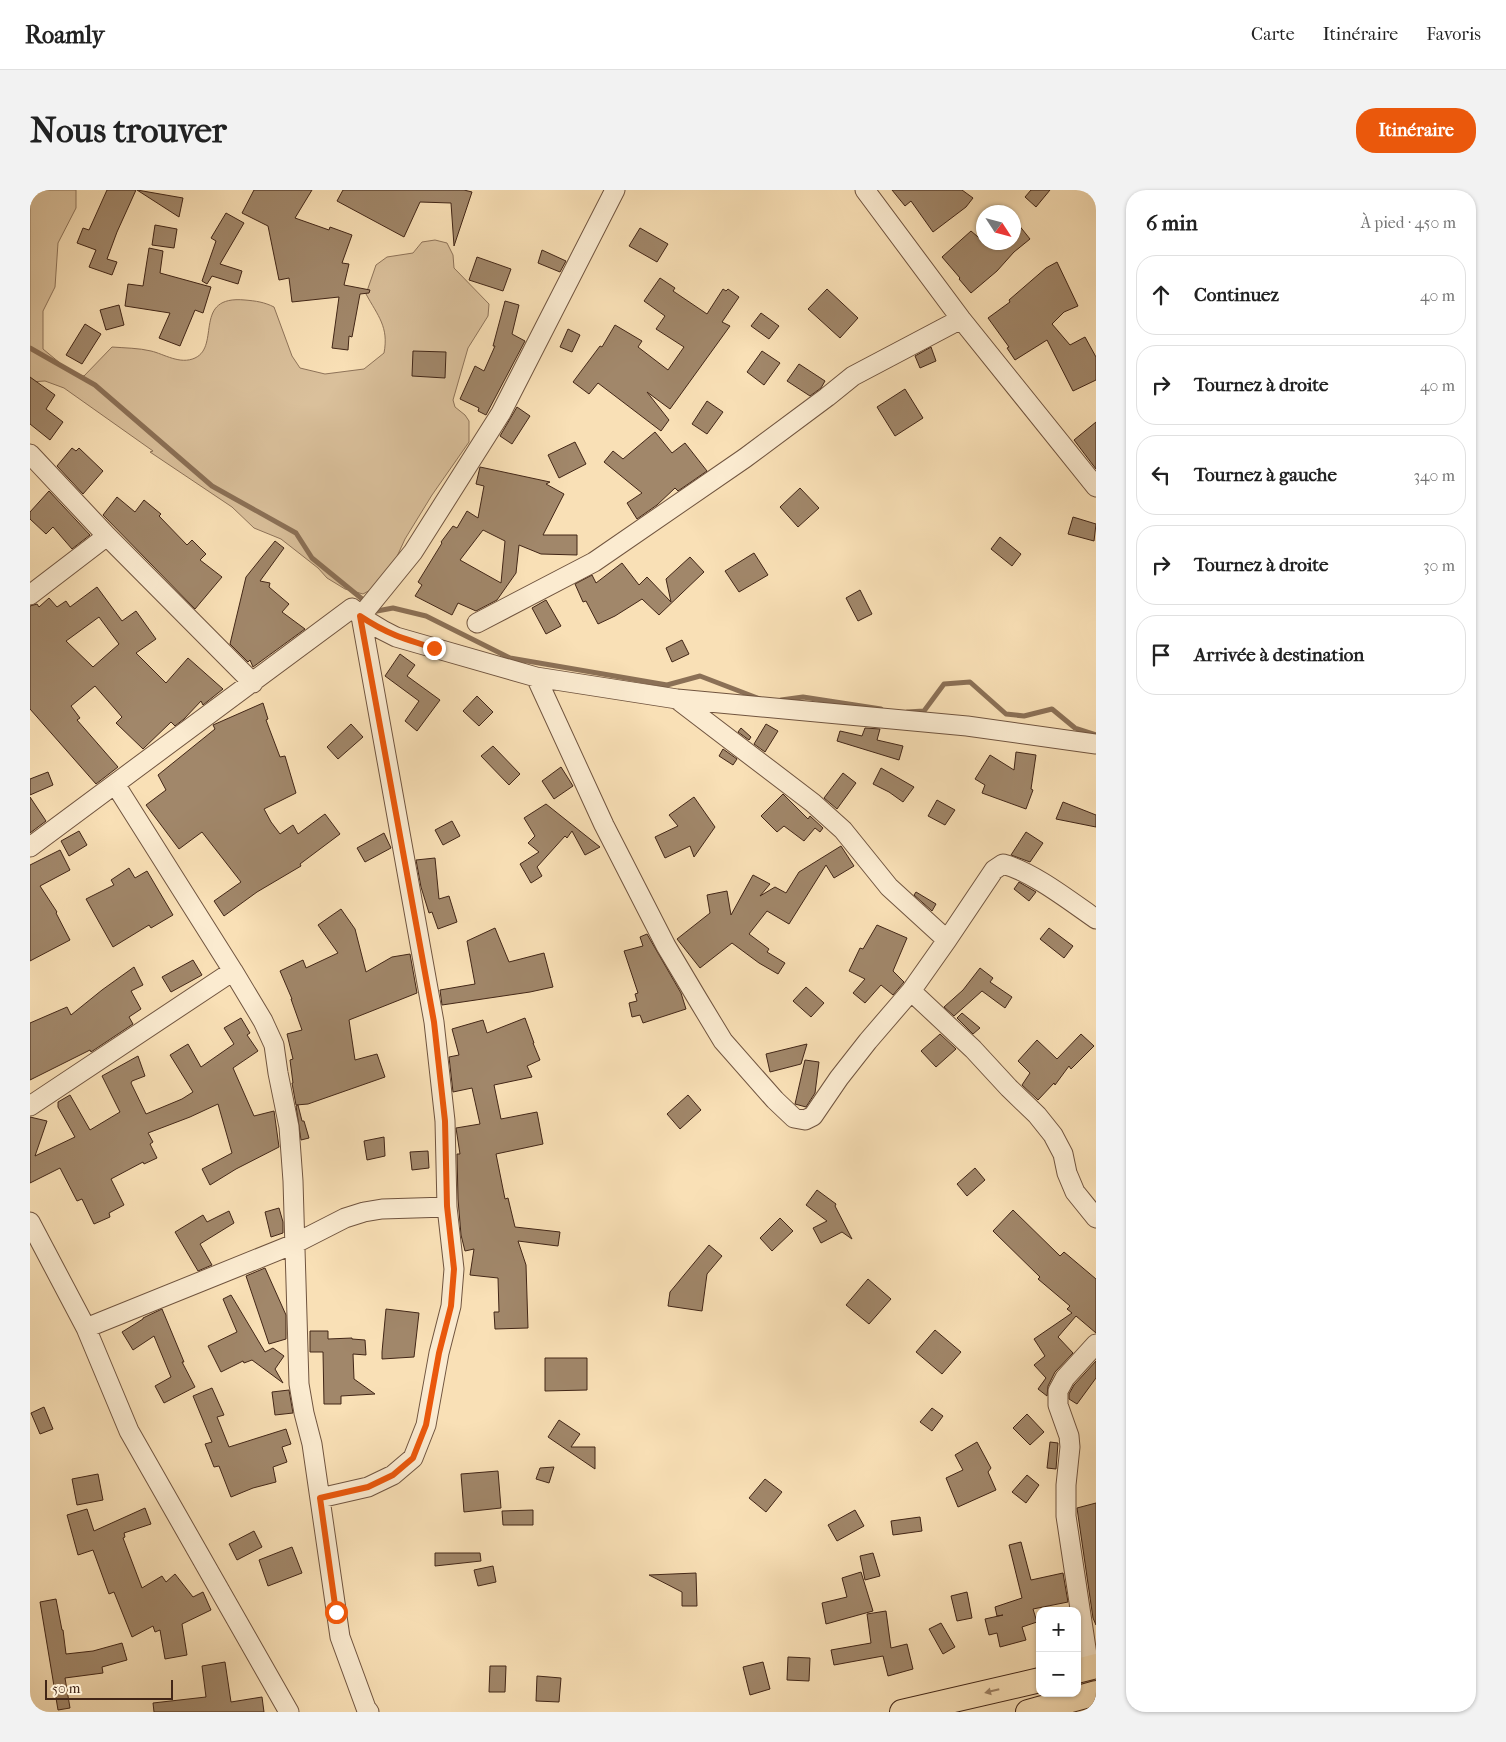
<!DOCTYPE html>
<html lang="fr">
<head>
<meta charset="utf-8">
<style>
  :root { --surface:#fff; --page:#f2f2f2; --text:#222; --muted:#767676; --line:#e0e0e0; --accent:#ea580c }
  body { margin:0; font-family:"IM FELL French Canon",serif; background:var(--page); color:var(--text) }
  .controls { position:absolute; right:15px; bottom:15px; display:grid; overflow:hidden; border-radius:10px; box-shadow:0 1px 4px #0004 }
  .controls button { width:45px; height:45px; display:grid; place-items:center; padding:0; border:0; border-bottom:1px solid var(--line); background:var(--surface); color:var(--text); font:25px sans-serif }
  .compass { position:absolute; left:946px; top:15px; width:45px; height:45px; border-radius:50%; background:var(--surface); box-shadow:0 1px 4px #0004; rotate:126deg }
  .scale { position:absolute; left:15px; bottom:12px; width:128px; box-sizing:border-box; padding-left:5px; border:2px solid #422617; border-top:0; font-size:14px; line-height:18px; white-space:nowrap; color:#422617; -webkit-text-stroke:4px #fbebd0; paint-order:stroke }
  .stop { position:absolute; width:15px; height:15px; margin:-11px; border:4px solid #ea580c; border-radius:50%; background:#fff }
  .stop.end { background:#ea580c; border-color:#fff; box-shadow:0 1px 5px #0008 }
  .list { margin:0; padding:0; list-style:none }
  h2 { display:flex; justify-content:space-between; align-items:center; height:65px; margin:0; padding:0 20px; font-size:21px }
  h2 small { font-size:16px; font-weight:400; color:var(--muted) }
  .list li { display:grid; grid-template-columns:32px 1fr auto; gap:15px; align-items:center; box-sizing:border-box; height:80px; margin:0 10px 10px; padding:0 10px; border:1px solid var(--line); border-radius:20px }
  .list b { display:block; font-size:19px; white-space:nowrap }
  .list em { font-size:16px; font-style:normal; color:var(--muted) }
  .icon { flex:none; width:28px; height:28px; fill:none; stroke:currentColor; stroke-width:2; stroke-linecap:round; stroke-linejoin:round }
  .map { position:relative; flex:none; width:1066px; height:1522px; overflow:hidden; border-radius:20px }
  header { display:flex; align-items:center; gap:30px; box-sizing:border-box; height:70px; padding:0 25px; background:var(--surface); border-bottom:1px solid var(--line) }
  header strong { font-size:24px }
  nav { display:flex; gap:28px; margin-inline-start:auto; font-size:18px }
  .intro { display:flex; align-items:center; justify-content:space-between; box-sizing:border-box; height:120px; padding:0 30px }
  h1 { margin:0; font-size:35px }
  .button { padding:12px 22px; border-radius:20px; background:var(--accent); color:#fff; font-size:18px; font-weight:700 }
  main { display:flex; gap:30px; padding:0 30px }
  aside { flex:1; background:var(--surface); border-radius:20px; box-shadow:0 1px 4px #0004 }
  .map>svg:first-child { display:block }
  .green { fill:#dac09b; stroke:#8e7359 }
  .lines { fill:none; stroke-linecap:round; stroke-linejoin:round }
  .stream { stroke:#8b7056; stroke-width:5 }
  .building { fill:#a1876a; stroke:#422617; fill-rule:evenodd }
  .minor-casing { stroke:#70543f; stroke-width:21 }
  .major-casing { stroke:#422617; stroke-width:26 }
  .minor { stroke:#fbebd0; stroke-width:19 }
  .major { stroke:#f9e0b6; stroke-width:24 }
  .oneway { fill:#9e8366 }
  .route { stroke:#ea580c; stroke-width:6 }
</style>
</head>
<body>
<header>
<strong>Roamly</strong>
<nav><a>Carte</a><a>Itinéraire</a><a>Favoris</a></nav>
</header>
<div class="intro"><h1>Nous trouver</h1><a class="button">Itinéraire</a></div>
<main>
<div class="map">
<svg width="1066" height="1522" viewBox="0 0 1066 1522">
  <rect width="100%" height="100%" fill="#f9e0b6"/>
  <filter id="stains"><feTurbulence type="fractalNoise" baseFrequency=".004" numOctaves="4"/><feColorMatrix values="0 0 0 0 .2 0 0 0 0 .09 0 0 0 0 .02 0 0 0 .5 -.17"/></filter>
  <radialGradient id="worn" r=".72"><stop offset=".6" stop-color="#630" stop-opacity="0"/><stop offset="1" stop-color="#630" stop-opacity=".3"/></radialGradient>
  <path class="green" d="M0,0h46v18l-18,35 -3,44 -12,24v38l29,24 12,3 28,-29c13,1 27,1 39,4 13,3 29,14 44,7 26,-12 -3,-63 50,-58 11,1 19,2 29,7l18,49 8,12 25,6 39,-5 20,-16c5,-26 -6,-37 -18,-59l10,-29 11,-8 26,-4 9,-11 13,-2 12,3 6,12 1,13 35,36 -1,12 -20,32 -15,52 2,7 10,8 4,6v21l-37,53 -27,44 -11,24 -20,25 -11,6 -18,-5 -18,-11 -9,-10 -37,-29 -27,-11 -22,-21 -82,-55 3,-1 -89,-63 -19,-7 -15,1z"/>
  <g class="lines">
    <path class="stream" d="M0,158l65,37 117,101 84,47 16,25 55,45
      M343,418l4,3 16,-3 33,8 84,42 157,27 33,-9 60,23
      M751,510l22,-3 78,12
      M877,522l17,-1 20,-27 26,-2 36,32 18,2 28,-7 23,19 21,7"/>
  </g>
  <path class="building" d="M77,0h29l-19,42 -10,27 10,3 -5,13 -23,-8 7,-17 -19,-7 6,-15 6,2z
    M107,0l46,8 -4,19z
    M224,0h58l-17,28 34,12 1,-3 22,8 -10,28 7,1 -5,21 26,5 -1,3 -9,1 -8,43 -3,-1 -1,14 -16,-2 7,-51 -47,5 -3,-24 -10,2 -11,-54 -26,-13z
    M313,0h121l8,2 -18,54 -3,-43 -31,-1 -16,35 -67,-36z
    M862,0h70l11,8 -7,9 -33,25 -22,-31 -6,5z
    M1001,0h19l-14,17 -11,-10z
    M196,23l18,10 -24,41 22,7 -4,13 -26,-8 -5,8 -5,-3 14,-40 -5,-3z
    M984,29l16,20 -16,13 -17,19 -26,22 -12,-14 1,-1 -18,-21 29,-26 13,11h30z
    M125,35l22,4 -3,19 -22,-3z
    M610,38l28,16 -11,18 -28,-16z
    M119,58l14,3 -3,22 51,14 -8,26 -8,-3 -15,36 -21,-8 11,-25 -45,-7 3,-22 15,2z
    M512,60l24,11 -6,11 -22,-9z
    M447,67l34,12 -8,22 -34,-11z
    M1027,72l21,44 -14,6 -12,12 18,21 15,-8 11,20v23l-23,11 -26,-51 -32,20 -8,-12 2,-1 -21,-29 22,-16 -1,-2 37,-32z
    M630,88l15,10 -2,3 34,23 16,-25 3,2 2,-2 11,8 -17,25 8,4 -60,83 -23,-17 22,28 -8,11 -63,-48 -9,11 -16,-12 27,-36 2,1 13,-22 27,16 -4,6 30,23 16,-23 -28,-18 9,-13 -21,-15z
    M797,99l31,29 -18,20 -32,-29z
    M475,111l14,4 -7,29 13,7 -39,74 -8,-4 1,-3 -19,-9 15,-33 9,5 11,-25h-2z
    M89,115l5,20 -18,5 -6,-20z
    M731,123l18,13 -10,13 -18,-13z
    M55,134l16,10 -19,30 -16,-9z
    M538,139l12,6 -8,17 -12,-5z
    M901,157l5,14 -16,7 -5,-12z
    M383,161l33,1 -1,26 -33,-2z
    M732,161l18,12 -16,22 -17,-13z
    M769,174l26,17 -4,7 -11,8 -23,-15z
    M0,187l25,18 -9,14 17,13 -13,18 -20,-16z
    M875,199l18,29 -28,18 -18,-29z
    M677,211l16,11 -16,22 -15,-10z
    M487,217l13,9 -18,28 -12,-8z
    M1066,232v47l-22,-29z
    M625,242l17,21 13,-10 22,28 -29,20 -3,-3 -18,17 -20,14 -10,-16 15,-10 -38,-31 9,-11 10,8z
    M545,252l11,22 -27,14 -11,-23z
    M42,258l4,3 3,-3 24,23 -20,23 -26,-28z
    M450,277l70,15 -4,2 18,10 -21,41h34v20l-36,-1 -22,-9 -3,28 -19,27 -21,11 -18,-8 -6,12 -37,-19 7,-11 -4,-3 24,-39 -1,-1 12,-16 4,2 10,-17 11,7 6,-32 -8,-2zM453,340l22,11 -4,42 -41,-23z
    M770,298l19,20 -21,19 -18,-20z
    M19,301l41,44 -18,14 -19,-22 -7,7 -16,-15v-7z
    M87,307l18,15 9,-12 17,14 -2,2 28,29 5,-5 14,14 -6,6 22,17 -27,32 -92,-94z
    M1043,327l23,7 -2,17 -26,-7z
    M970,347l21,17 -9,12 -21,-17z
    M245,351l9,7 -24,33 10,2 -1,4 20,17 -7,8 23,17 -52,38 -3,-7 -2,2 -18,-18 16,-67z
    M724,363l14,22 -29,17 -14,-21z
    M660,367l14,15 -45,43 -17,-16 -27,17 -17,8 -12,-23 -3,1 -8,-18 17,-9 4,8 26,-20 17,22 8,-8 24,25 -5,-23z
    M67,397l25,34 14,-10 20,28 -20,14 30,30 22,-25 35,31 -20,16 -2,-4 -17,18 -9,7 -4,-4 -28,27 -27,-26 6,-6 -27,-31 -24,20 9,12 -3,2 41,47 -22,17 -66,-75v-103l7,-2 2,3 10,-9 8,9 9,-6 4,6zM69,427l20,27 -26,23 -27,-26z
    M830,400l12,24 -14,7 -12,-23z
    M516,410l15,26 -15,8 -14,-26z
    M652,450l7,14 -17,8 -6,-14z
    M370,464l15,11 -8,11 33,24 -23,31 -12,-10 14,-20 -34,-25z
    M447,506l16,16 -14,14 -16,-15z
    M233,513l5,16 -2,1 14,37 5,-1 11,37 -32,16 7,13 9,12 13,-9 5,9 27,-20 15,20 -40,30 1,2 -44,26 -33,24 -10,-15 27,-19 -39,-50 -23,17 -33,-44 20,-15 -8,-15 57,-46 -2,-4z
    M321,534l12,13 -25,22 -11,-12z
    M736,534l12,7 -13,21 -11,-8z
    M711,538l10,9 -2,3 -11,-8z
    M835,538l15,1 -3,11 26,6 -4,14 -62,-19 3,-10 22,5z
    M463,556l27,28 -11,11 -28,-29z
    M693,559l14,10 -4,6 -14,-9z
    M986,562l20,3 -5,34 2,1 -7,19 -44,-16 3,-8 -10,-6 15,-24 24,15z
    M531,577l12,19 -19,13 -12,-18z
    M851,578l33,19 -11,15 -14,-10 -16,-8z
    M18,582l5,13 -23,10v-16z
    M813,583l13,10 -19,26 -13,-11z
    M753,604l25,25 2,-3 13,12 -3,4 -5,-4 -11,13 -20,-15 -7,6 -16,-16z
    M0,607l16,24 -16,12z
    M664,607l21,30 -21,30 -4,-11 -25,12 -10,-21 23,-11 -9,-11z
    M907,610l18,10 -10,15 -17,-9z
    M1033,612l33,13v12l-40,-8z
    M516,614l54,43 -15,8 -13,-24 -5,7 -2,-2 -28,31 5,9 -11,7 -11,-19 19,-12 -11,-9 7,-7 -11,-18z
    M422,631l8,15 -17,9 -8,-15z
    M49,641l8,14 -18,11 -8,-15z
    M996,642l17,11 -13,19 -19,-7z
    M354,643l7,15 -26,14 -8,-14z
    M811,656l13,20 -20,12 -8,-13 -37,59 -22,-13 -18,23 20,15 -2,3 18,11 -7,11 -19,-11 -27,-20 -32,25 -23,-29 33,-26 -3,-18 20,-4 4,24 22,-40 17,9 -10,12 15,-9 11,6 13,-21z
    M30,660l10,20 -30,16 17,26 -1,1 14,27 -40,21v-96z
    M405,668l4,41 10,-3 8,26 -19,7 -6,-17 -3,1 -8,-26 -5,-27z
    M99,678l6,10 12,-7 26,44 -22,13 -2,-3 -36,22 -27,-48 28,-14 -3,-5z
    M989,692l17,10 -7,9 -15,-12z
    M886,702l20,12 -4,7 -18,-16z
    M311,719l14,20 11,43 26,-15 18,-3 7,39 -68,27 6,40 22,-6 8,23 -77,27 -12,1 -4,-22h1l-3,-23 3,-1 -6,-25 15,-4 -11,-31h1l-12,-28 23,-11 3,8 32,-15 -20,-28z
    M847,735l30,13 -14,33 11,11 -11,13 -12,-10 -16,18 -12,-10 12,-14 -16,-8 11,-23 3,1z
    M465,738l14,34 35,-9 9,34 -23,5 -88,13 -2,-15 35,-6 -8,-43z
    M1019,738l24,18 -9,12 -24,-19z
    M617,744l34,59 5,16 -43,14 -3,-8 -8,2 -3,-14 8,-2 -2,-7 3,-1 -14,-42 19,-5 -3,-9z
    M163,770l9,15 -31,17 -9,-15z
    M104,777l9,18 -12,6 10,18 -12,8 4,7 -42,28 -1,-2 -60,30v-57l37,-16 4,8 31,-25z
    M950,778l13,10 -3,4 22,15 -7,11 -23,-17 -28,25 -10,-9 19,-17z
    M776,797l18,16 -13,14 -18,-16z
    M932,823l18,15 -7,6 -16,-16z
    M211,828l9,15 -3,2 11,16 -25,17 21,48 20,-5 5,36 -43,22 -26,16 -8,-16 30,-16 -14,-49 -28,13 -42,16 5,9 -3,2 7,14 -13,6 -1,-2 -32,17 13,26 -15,8 1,4 -16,7 -12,-25 -5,2 -17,-33 -30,15v-66l17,4 -12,35 40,-19 -17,-30v-5l12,-7 20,35 30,-18 -18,-36 36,-20 7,20 -13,5 -1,2 15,31 36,-15 11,-7 -23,-37 18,-11 13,23 33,-23 -10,-16z
    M495,828l9,25h-1l7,17 -13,6 5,11 -38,8 7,34 36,-7 6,32 -47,10 9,45 3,-1 7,29 45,5 -2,14 -40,-5 8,24 2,63 -33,1 -1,-17h5l-1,-34 -28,-3 4,-26 -9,2 -4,-16 -3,-36 -1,-45h3l-4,-26 24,-4 -8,-36 -19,4 -4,-35 10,-2 -7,-26 31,-9 4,13z
    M910,844l16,15 -20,18 -15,-16z
    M1051,844l13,12 -23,23 -2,-3 -14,19 -1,-2 -16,17 -16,-15 8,-12 -12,-12 19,-21 20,19z
    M777,854l-6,20 -31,8 -4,-18z
    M775,870l14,2 -4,31 -9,14 -11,-3z
    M658,905l13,15 -21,19 -13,-15z
    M268,915l4,16h2l5,17 -8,2 -5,-34z
    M354,947l1,19 -18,4 -3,-19z
    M398,961l1,17 -17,2 -2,-18z
    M945,978l10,12 -18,16 -10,-12z
    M787,1000l19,14 -1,2 17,33 -10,-7 -21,11 -8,-15 14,-7 -21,-16z
    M249,1018l4,14v11l-12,4 -6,-25z
    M983,1020l47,46 4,-4 32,27v54l-20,-17 -18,21 15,16 -18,19 -7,14 -1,10 -9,-7 8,-11 -12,-13 11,-9 -11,-17 38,-26 -5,-4 3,-3 -32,-27 2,-2 -47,-46z
    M199,1021l5,12 -34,21 12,21 -14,6 -23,-39 28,-17 4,7z
    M750,1028l13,13 -21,20 -12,-13z
    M679,1055l13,11 -15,18 -5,37 -34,-5 2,-14z
    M235,1078l21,47v24l-17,5 -23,-68z
    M838,1089l23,20 -22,25 -23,-19z
    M201,1105l34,57 8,-4 11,8 -9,13 8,14 -31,-23 -8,3 -1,-2 -22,11 -13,-26 29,-14 -14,-33z
    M132,1119l22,53h-2l13,25 -31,16 -9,-17 16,-9 -17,-41 -21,14 -11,-18 21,-13v-1z
    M356,1119l33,4 -5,44 -32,2v-7z
    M905,1140l26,22 -19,22 -26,-22z
    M280,1141h18v8l24,-1v1l13,1 1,15 -13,-1 1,25 21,15 -34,2v8h-17l-1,-52h-13z
    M515,1168h42v32l-42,1z
    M1066,1171v17l-19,26 -8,-5v-5l5,-9z
    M182,1198l12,27 -7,2 12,30 57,-18 5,15 -9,3 5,15 -14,5 3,15 -23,6 -22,9 -12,-31 -5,1 -9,-23 7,-2 -19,-46z
    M259,1200l4,23 -18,2 -3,-23z
    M14,1217l9,22 -13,5 -9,-21z
    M902,1218l11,8 -11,15 -12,-9z
    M997,1224l17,18 -14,13 -17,-17z
    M529,1230l21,14 -9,13h24v22l-47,-32z
    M947,1252l14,26 -3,4 8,18 -38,17 -12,-29 17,-8 -8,-15z
    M1020,1252l8,1 -2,26 -9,-1z
    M524,1277l-5,16 -13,-4 4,-11z
    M468,1281l3,37 -37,4 -3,-38z
    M68,1284l5,26 -26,5 -5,-26z
    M997,1285l12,10 -13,18 -14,-11z
    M735,1289l17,13 -16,20 -17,-14z
    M1066,1313v122l-3,-7 -16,-110z
    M115,1318l6,16 -27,9 1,4 -2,1 19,50 20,-12 4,6 9,-8 18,23 10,-5 8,18 -29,14 5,31 -22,4 -5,-29 -5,2 -2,-6 -21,11 -18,-45 -5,2 -16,-44 -15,5 -11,-40 20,-6 7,22z
    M503,1320v15h-30l-1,-14z
    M825,1320l9,16 -27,15 -9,-16z
    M890,1327l2,14 -29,4 -2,-14z
    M224,1341l8,16 -25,13 -8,-16z
    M991,1352l10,38 32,-7 5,29 -35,7 4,13 -15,5 4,13 -26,7 -3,-14 -8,2 -4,-16 18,-4 -6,1 -2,-9 27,-9 -13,-53z
    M262,1357l10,26 -34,13 -9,-26z
    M405,1363h45l1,8 -46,5z
    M843,1363l7,23 -15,4 -5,-24z
    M463,1376l3,16 -18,4 -4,-16z
    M831,1382l12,39 -47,13 -4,-21 25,-6 -5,-19z
    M666,1383l1,33h-15v-14l-33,-17z
    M937,1402l5,26 -15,3 -6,-25z
    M26,1409l6,31h1l3,24 27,-3 29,-8 5,17 -25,7 1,6 -38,5 5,30 -12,2 -18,-108z
    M856,1421l5,37 16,-4 6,25 -25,7 -5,-20 -49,9 -3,-15 40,-7 -4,-29z
    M911,1433l14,24 -12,7 -14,-25z
    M758,1467l22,1 -1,23 -22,-1z
    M195,1472l6,40 31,-5 2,15h-110l-1,-9 53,-6 -4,-31z
    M733,1472l7,27 -20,6 -7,-28z
    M460,1476h16l-1,26h-16z
    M507,1486l24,2 -2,24 -23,-1z"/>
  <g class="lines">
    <defs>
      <path id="minor" d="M835,0l96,129 135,168
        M0,264l77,82 146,147
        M0,405l77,-59
        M447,433l117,-61 151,-104 82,-61 26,-21 108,-57
        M506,487l68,148 62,121 31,52 26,43 52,59 19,18 11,2 8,-4 26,-38 29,-37 43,-50 36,-51 -58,-53 -46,-57 -30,-27 -135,-103
        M85,594l118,187 30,50 11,24 4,28 11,54 4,54 6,203 5,29 8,31 28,193 26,71 3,4
        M0,657l322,-239c13,13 27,21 44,29l140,40 141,22 290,27 129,18
        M917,750l47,-70 9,-6c30,8 67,37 93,55
        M881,801l62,58 36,39 28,27 16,20 10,19 4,19 8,19 21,26
        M0,916l203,-135
        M0,1032l56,106 43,103 160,281
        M56,1138l208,-84 51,-26 19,-6 18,-3 65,-2
        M290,1308l48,-11 25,-12 20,-17 13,-33 13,-72 12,-47 3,-37 -7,-62 -2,-86 -11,-99 -73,-406 52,-64 88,-139 114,-223
        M1059,1478l-23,-152v-31l4,-38 -1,-11 -11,-31v-14l7,-13 31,-34"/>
      <path id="major" d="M1047,1481l19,-5
        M872,1522l138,-32
        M998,1522l68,-19"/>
    </defs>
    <use href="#minor" class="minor-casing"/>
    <use href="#major" class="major-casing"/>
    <use href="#minor" class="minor"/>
    <use href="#major" class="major"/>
  </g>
  <defs><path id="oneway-solid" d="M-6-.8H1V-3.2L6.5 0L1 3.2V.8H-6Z" transform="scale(1.25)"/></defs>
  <use class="oneway" href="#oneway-solid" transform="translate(962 1501) rotate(166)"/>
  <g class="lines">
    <path class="route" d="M306,1422l-16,-114 48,-11 25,-12 20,-17 13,-33 13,-72 12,-47 3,-37 -7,-63 -2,-85 -11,-99 -74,-406c27,18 44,23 74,32"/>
  </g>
  <rect width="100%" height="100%" filter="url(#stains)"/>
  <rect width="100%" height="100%" fill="url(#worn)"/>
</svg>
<div class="controls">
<button>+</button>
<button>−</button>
</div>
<svg class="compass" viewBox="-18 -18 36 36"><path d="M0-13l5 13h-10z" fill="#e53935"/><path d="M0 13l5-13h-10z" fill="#767676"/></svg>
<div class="scale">50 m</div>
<div class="stop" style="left:306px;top:1422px"></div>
<div class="stop end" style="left:404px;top:458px"></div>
</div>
<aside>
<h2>6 min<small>À pied · 450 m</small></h2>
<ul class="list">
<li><svg class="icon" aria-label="ahead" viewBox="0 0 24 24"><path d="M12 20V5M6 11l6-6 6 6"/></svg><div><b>Continuez</b></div><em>40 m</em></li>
<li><svg class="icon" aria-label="right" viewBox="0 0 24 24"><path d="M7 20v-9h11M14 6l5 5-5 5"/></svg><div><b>Tournez à droite</b></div><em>40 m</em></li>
<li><svg class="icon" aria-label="left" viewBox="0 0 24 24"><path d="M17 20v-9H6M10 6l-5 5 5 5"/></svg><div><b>Tournez à gauche</b></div><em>340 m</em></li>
<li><svg class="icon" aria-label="right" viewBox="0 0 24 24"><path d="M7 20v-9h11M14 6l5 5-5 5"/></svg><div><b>Tournez à droite</b></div><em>30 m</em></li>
<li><svg class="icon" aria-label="arrive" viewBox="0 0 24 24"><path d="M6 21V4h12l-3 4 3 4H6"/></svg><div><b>Arrivée à destination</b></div></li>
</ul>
</aside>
</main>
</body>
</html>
